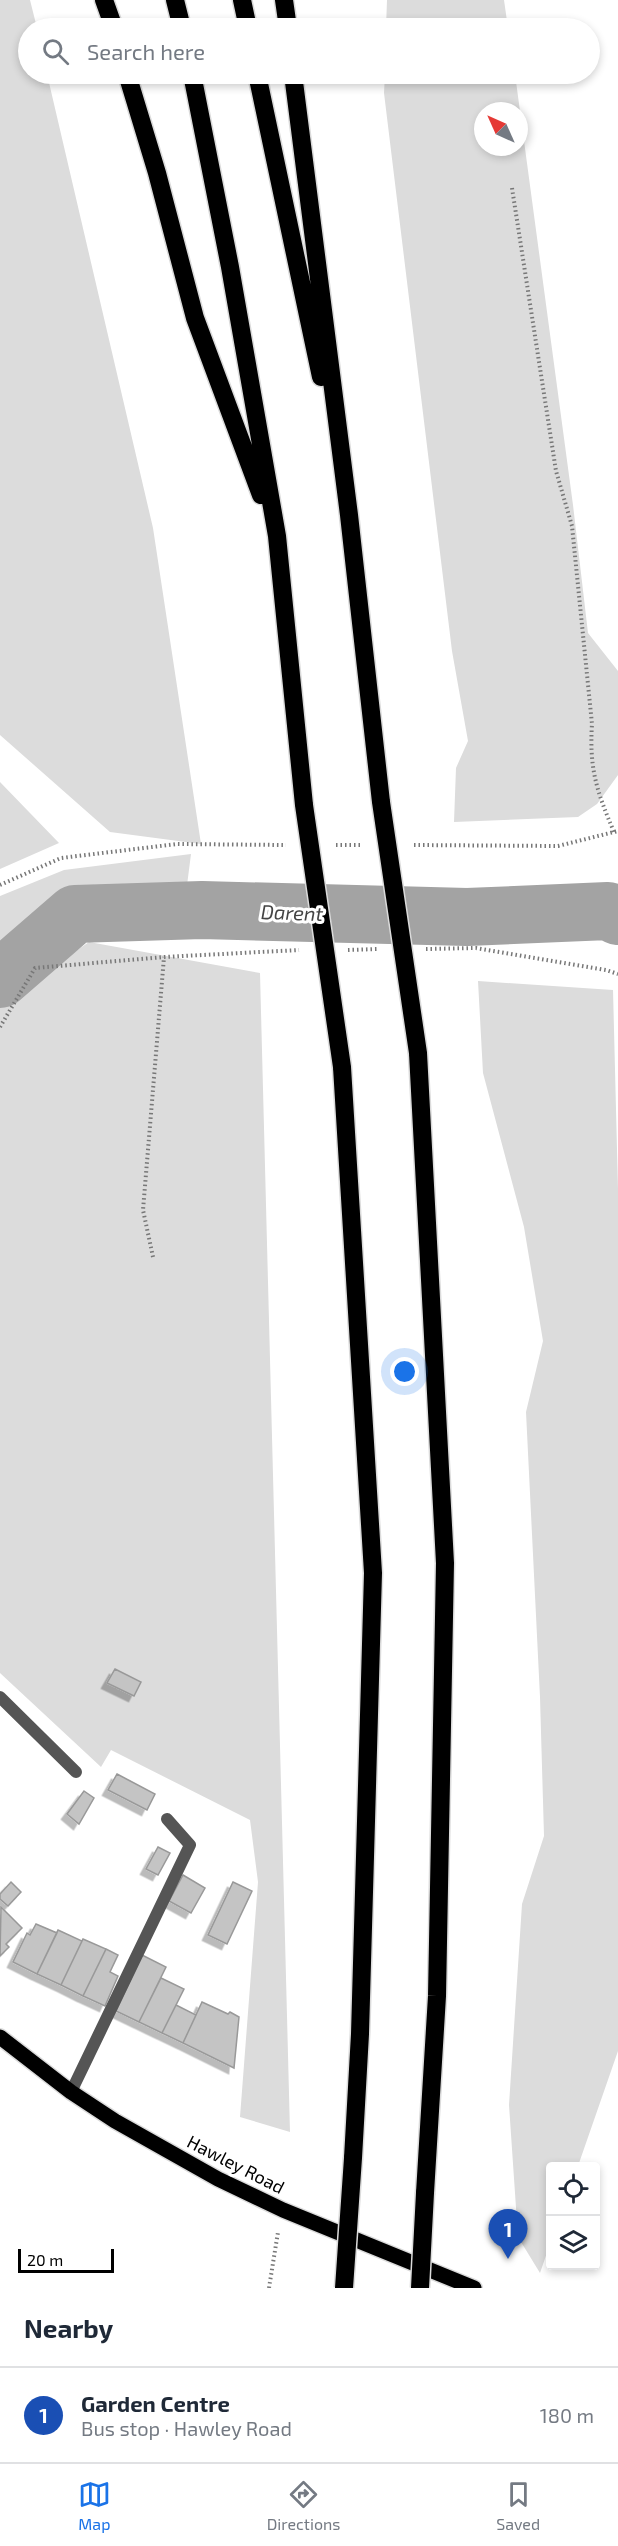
<!DOCTYPE html>
<html lang="en">
<head>
<meta charset="utf-8">
<style>
  :root { --surface:#fff; --page:#f2f2f3; --text:#1f2937; --muted:#747a83; --line:#e0e1e3; --accent:#1a73e8 }
  body { margin:0; font-family:"Exo 2",sans-serif; background:var(--page); color:var(--text) }
  .controls { position:absolute; right:18px; bottom:18px; display:grid; overflow:hidden; border-radius:6px; box-shadow:0 3px 9px #0003 }
  .controls button { width:54px; height:54px; display:grid; place-items:center; padding:0; border:0; border-bottom:2px solid var(--line); background:var(--surface); color:var(--text); font:30px sans-serif }
  .compass { position:absolute; left:474px; top:102px; width:54px; height:54px; border-radius:50%; background:var(--surface); box-shadow:0 3px 9px #0003; rotate:315deg }
  .scale { position:absolute; left:18px; bottom:15px; width:96px; box-sizing:border-box; padding-left:6px; border:3px solid #000; border-top:0; font-size:16px; line-height:21px; white-space:nowrap; color:#000; -webkit-text-stroke:4px #fff; paint-order:stroke }
  .you { position:absolute; left:405px; top:1372px; width:21px; height:21px; margin:-15px; border:4px solid #fff; border-radius:50%; background:#1a73e8; box-shadow:0 0 0 9px #1a73e833 }
  .badge { display:grid; place-items:center; width:39px; height:39px; border-radius:50%; background:var(--accent); color:#fff; font-size:20px; font-weight:700 }
  .pin { position:absolute; translate:-50% -50px; filter:drop-shadow(0 2px 3px #0008) }
  .pin::after { content:''; position:absolute; top:32px; width:21px; height:18px; background:inherit; clip-path:polygon(0 0,100% 0,50% 100%) }
  .list { margin:0; padding:0; list-style:none }
  h2 { display:flex; justify-content:space-between; align-items:center; height:78px; margin:0; padding:0 24px; font-size:26px }
  h2 small { font-size:20px; font-weight:400; color:var(--muted) }
  .list li { display:grid; grid-template-columns:39px 1fr auto; gap:18px; align-items:center; box-sizing:border-box; height:96px; padding:0 24px; border-top:2px solid var(--line) }
  .list b { display:block; font-size:22px; white-space:nowrap }
  .list p { margin:0; font-size:20px; white-space:nowrap; color:var(--muted) }
  .list em { font-size:20px; font-style:normal; color:var(--muted) }
  .icon { flex:none; width:33px; height:33px; fill:none; stroke:currentColor; stroke-width:2; stroke-linecap:round; stroke-linejoin:round }
  .map { position:relative; flex:none; width:618px; height:2288px; overflow:hidden }
  .search { position:absolute; background:var(--surface); box-shadow:0 3px 9px #0003; left:18px; right:18px; top:18px; height:66px; display:flex; align-items:center; gap:15px; box-sizing:border-box; padding:0 21px; border-radius:33px; color:var(--muted); font-size:22px }
  .sheet { height:174px; background:var(--surface) }
  nav { display:flex; justify-content:space-around; align-items:center; box-sizing:border-box; height:84px; border-top:2px solid var(--line); background:var(--surface); font-size:16px; color:var(--muted) }
  nav a { display:grid; justify-items:center; gap:3px }
  nav .on { color:var(--accent) }
  .map>svg:first-child { display:block }
  .green { fill:#dcdcdc; fill-rule:evenodd }
  .lines { fill:none; stroke-linecap:round; stroke-linejoin:round }
  .river { stroke:#a3a3a3; stroke-width:58 }
  .building { fill:#c4c4c4; stroke:#999; stroke-width:1.5; filter:url(#shadow) }
  .primary-casing { stroke:#dbdbdb; stroke-width:18 }
  .motorway-casing { stroke:#dbdbdb; stroke-width:21 }
  .path { stroke:#777; stroke-width:4; stroke-dasharray:1.5 3; stroke-linecap:butt }
  .service { stroke:#555; stroke-width:12 }
  .primary { stroke:#000; stroke-width:15 }
  .motorway { stroke:#000; stroke-width:18 }
  .motorway-bridge-casing { stroke:#dbdbdb; stroke-width:21; stroke-linecap:butt }
  .motorway-bridge { stroke:#000; stroke-width:18 }
  .labels { text-anchor:middle; dominant-baseline:central; stroke-width:6; stroke-linejoin:round; paint-order:stroke }
  .street-label { font-size:18px; fill:#000; stroke:#fff }
  .water-label { font-size:20px; font-style:italic; fill:#444; stroke:#fff }
</style>
</head>
<body>
<div class="map">
<svg width="618" height="2288" viewBox="0 0 618 2288">
  <defs>
    <filter id="shadow"><feDropShadow dx="-5.5" dy="5.5" stdDeviation="0" flood-color="#0004"/></filter>
  </defs>
  <rect width="100%" height="100%" fill="#fff"/>
  <path class="green" d="M0,0h30l7,28h-9v46h19l106,454 48,316 -91,-12 -110,-97z
    M387,0h117l4,28h-122z
    M385,74h130l58,431 15,128 30,38v104l-21,29 -19,13 -124,5 2,-54 12,-27 -16,-90 -68,-558zM483,111h36v36h-36z
    M0,782l59,61 -59,26z
    M191,854l-6,47 -110,-2 -70,47h-5v-50l64,-26z
    M89,942l171,31 30,1159 -50,-15 18,-235 -8,-62 -139,-70 -10,17 -101,-94v-670z
    M478,981l135,9 5,199v862l-40,115h-28v78l-10,29 -22,-36 -9,-132 13,-201 22,-68 -4,-139 -14,-285 17,-71 -19,-114 -41,-154z"/>
  <g class="lines">
    <path class="river" d="M0,979l75,-65 127,-4 265,7 141,-6 10,5"/>
  </g>
  <path class="building" d="M115,1669l26,13 -7,14 -27,-13z
    M117,1774l38,20 -8,16 -39,-20z
    M84,1791l10,7 -15,26 -12,-10z
    M158,1847l12,6 -12,22 -12,-6z
    M183,1875l22,13 -14,25 -22,-12z
    M11,1882l10,10 -13,14 -8,-7v-5z
    M233,1882l19,9 -25,53 -19,-9z
    M1,1907l21,21 -16,16 3,3 -9,9z
    M36,1924l21,9 -20,41 -24,-12 14,-29 3,2z
    M58,1930l24,11 -21,44 -24,-11z
    M83,1939l23,10 -23,47 -22,-11z
    M106,1949l12,6 -8,17 8,4 -13,30 -22,-10z
    M142,1955l24,12 -27,55 -23,-11z
    M161,1978l23,11 -22,44 -23,-11z
    M202,2002l26,12 2,-2 9,5 -5,51 -51,-25z
    M176,2005l20,10 -13,28 -21,-10z"/>
  <g class="lines">
    <defs>
      <path id="primary" d="M0,2037l71,55 44,29 103,58 65,31 191,78"/>
      <path id="motorway" d="M104,0l10,28
        M175,0l7,28
        M242,0l6,28
        M284,0l4,28
        M127,74l30,99 38,145 66,177
        M192,74l38,193 47,269 27,269
        M257,74l64,303
        M293,74l56,441 32,287
        M418,1053l27,510 -8,433 -12,197
        M342,1067l31,506 -13,461 -7,124"/>
    </defs>
    <use href="#primary" class="primary-casing"/>
    <use href="#motorway" class="motorway-casing"/>
    <path class="path" d="M512,188l44,283 16,55 20,198c-3,45 5,68 22,108
      M336,845h25
      M414,845l144,1 60,-15
      M0,885l61,-27 116,-14 109,1
      M426,949l50,-1 130,22 12,4
      M348,950l29,-1
      M0,1027l35,-59 129,-11 135,-7
      M153,1257l-10,-47 21,-253
      M269,2288l9,-56"/>
    <path class="service" d="M0,1697l76,75
      M71,2092l119,-247 -23,-26"/>
    <use href="#primary" class="primary"/>
    <use href="#motorway" class="motorway"/>
    <defs>
      <path id="motorway-bridge" d="M381,802l37,251
        M304,805l38,262
        M344,2288l9,-130
        M420,2288l5,-95"/>
    </defs>
    <use href="#motorway-bridge" class="motorway-bridge-casing"/>
    <use href="#motorway-bridge" class="motorway-bridge"/>
  </g>
  <g class="labels">
    <g class="street-label">
      <text transform="translate(236 2164) rotate(27)">Hawley Road</text>
    </g>
    <g class="water-label">
      <text transform="translate(292 912) rotate(2)">Darent</text>
    </g>
  </g>
</svg>
<div class="controls">
<button><svg class="icon" aria-label="locate" viewBox="0 0 24 24"><circle cx="12" cy="12" r="6"/><path d="M12 2v4M12 18v4M2 12h4M18 12h4"/></svg></button>
<button><svg class="icon" aria-label="layers" viewBox="0 0 24 24"><path d="M12 4l9 5-9 5-9-5zM3 14l9 5 9-5"/></svg></button>
</div>
<svg class="compass" viewBox="-18 -18 36 36"><path d="M0-13l5 13h-10z" fill="#e53935"/><path d="M0 13l5-13h-10z" fill="#747a83"/></svg>
<div class="scale">20 m</div>
<div class="you"></div>
<div class="pin badge" style="left:508px;top:2259px;background:#1a4fb4">1</div>
<div class="search"><svg class="icon" aria-label="search" viewBox="0 0 24 24"><circle cx="10" cy="10" r="6"/><path d="M15 15l6 6"/></svg>Search here</div>
</div>
<section class="sheet">
<h2>Nearby<small></small></h2>
<ul class="list">
<li><span class="badge" style="background:#1a4fb4">1</span><div><b>Garden Centre</b><p>Bus stop · Hawley Road</p></div><em>180 m</em></li>
</ul>
</section>
<nav>
<a class="on"><svg class="icon" aria-label="map" viewBox="0 0 24 24"><path d="M3 6l6-2 6 2 6-2v14l-6 2-6-2-6 2zM9 4v14M15 6v14"/></svg>Map</a>
<a><svg class="icon" aria-label="directions" viewBox="0 0 24 24"><path d="M12 3l9 9-9 9-9-9zM9 14v-3h6M13 9l2 2-2 2"/></svg>Directions</a>
<a><svg class="icon" aria-label="saved" viewBox="0 0 24 24"><path d="M7 4h10v16l-5-4-5 4z"/></svg>Saved</a>
</nav>
</body>
</html>
